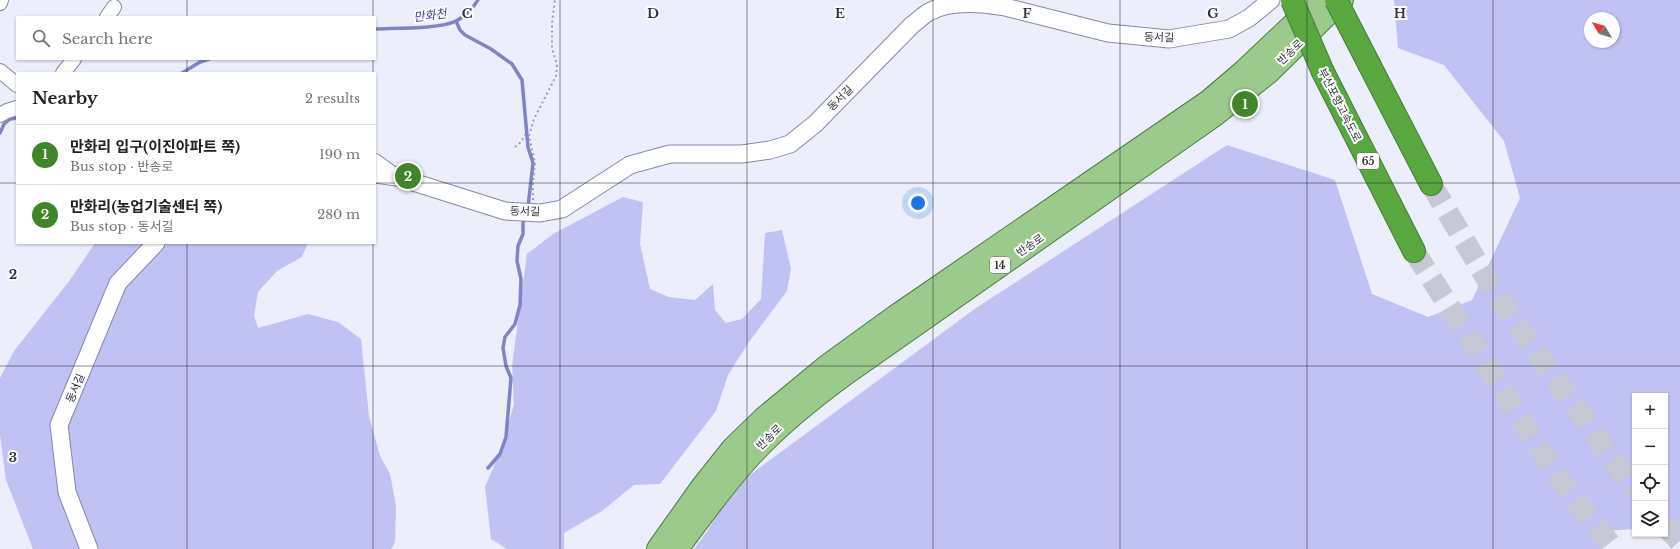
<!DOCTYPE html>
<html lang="en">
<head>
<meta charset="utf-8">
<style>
  :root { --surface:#fff; --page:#f6f6f6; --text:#222; --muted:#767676; --line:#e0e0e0; --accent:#40852a }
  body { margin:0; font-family:"Libre Baskerville","Noto Sans KR",serif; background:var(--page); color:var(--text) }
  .controls { position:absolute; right:12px; bottom:12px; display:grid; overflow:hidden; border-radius:0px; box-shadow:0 1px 3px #0004 }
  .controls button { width:36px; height:36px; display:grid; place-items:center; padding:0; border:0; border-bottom:1px solid var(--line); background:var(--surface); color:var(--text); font:20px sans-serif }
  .compass { position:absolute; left:1584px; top:12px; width:36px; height:36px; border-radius:50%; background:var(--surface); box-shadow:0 1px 3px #0004; rotate:308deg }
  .you { position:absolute; left:918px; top:203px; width:14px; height:14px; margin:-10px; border:3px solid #fff; border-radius:50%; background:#1a73e8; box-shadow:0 0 0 6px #1a73e833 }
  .badge { display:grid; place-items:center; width:26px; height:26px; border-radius:50%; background:var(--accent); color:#fff; font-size:13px; font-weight:700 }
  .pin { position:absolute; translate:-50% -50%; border:2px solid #fff; box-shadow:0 1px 4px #0006 }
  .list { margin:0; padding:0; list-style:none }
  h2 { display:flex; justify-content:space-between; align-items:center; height:52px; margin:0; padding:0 16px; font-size:17px }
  h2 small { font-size:13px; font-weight:400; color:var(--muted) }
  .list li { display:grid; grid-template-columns:26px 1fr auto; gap:12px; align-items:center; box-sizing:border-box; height:60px; padding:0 16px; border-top:1px solid var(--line) }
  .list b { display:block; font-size:15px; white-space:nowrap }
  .list p { margin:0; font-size:13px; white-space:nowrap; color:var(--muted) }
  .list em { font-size:13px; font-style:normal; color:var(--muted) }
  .icon { flex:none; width:22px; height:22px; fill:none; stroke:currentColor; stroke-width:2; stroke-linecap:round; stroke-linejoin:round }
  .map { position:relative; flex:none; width:1680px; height:549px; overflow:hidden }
  .search { position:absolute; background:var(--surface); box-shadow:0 1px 3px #0004; left:16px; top:16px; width:360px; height:44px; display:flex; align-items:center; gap:10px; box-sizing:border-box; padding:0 14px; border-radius:0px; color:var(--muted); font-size:15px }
  .panel { position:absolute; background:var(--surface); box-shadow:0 1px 3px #0004; left:16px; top:72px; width:360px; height:172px; border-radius:0px }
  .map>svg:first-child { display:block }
  .green { fill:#bfc2f3; fill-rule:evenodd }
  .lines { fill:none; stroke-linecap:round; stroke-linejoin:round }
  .stream { stroke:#8083c4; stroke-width:3.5 }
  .motorway-tunnel { stroke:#c6c8d5; stroke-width:22; stroke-dasharray:22 11; stroke-linecap:butt }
  .minor-casing { stroke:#8588a6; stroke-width:16 }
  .tertiary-casing { stroke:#8588a6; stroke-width:19 }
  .primary-casing { stroke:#4a7d3e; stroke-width:24 }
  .motorway-casing { stroke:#4a7d3e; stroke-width:24 }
  .path { stroke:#9d9fac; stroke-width:2; stroke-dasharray:2 3; stroke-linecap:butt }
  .minor { stroke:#fff; stroke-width:14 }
  .tertiary { stroke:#fff; stroke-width:17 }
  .primary { stroke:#9bca8c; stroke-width:22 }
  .motorway { stroke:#58a73f; stroke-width:22 }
  .motorway-bridge-casing { stroke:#4a7d3e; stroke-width:24; stroke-linecap:butt }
  .motorway-bridge { stroke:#58a73f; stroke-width:22 }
  .grid { fill:none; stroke:#2f303c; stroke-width:1; stroke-opacity:0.55 }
  .labels { text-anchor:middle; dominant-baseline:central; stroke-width:4; stroke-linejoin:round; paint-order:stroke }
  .shield { fill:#fcfcfc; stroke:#6c6d76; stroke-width:1 }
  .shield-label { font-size:10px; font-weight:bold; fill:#2f303c }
  .street-label { font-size:11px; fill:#2f303c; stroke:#fcfcfc }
  .water-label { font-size:12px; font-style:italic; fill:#433b9e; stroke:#fcfcfc }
  .grid-label { font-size:13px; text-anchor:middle; font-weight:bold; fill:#2f303c; stroke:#fcfcfc; stroke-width:4; stroke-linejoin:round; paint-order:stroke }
</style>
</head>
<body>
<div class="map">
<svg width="1680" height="549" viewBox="0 0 1680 549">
  <rect width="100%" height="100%" fill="#eceefb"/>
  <path class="green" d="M1394,0h286v525l-15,1v-130h-30v133l-30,2 -4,18h-907l12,-16 29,-47 241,-178 251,-163 108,35 37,114 56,23 44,-17 48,-102 -16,-57 -60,-76 -46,-17zM1590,18h24v24h-24z
    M623,197l20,5 -3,42 10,45 19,8 26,3 18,-16 2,26 11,13 16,-4 19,-20 4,-66 17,-3 9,39 -4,22 -38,51 -21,33 -12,36 -56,73 -26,1 -32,26 -38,22v16h-57l-16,-10 -6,-52 17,-40 12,-43 -2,-38 15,-112 26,-20z
    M95,243h213l-6,14 -25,14 -19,21 -4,24 4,12 50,-14 30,8 23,17 8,77 11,40 10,18 6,32 -1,36 -4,7h-358l-27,-69 -6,-45v-57l14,-27 56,-71z"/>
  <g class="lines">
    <path class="stream" d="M456,21l4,9 5,5 26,14 21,15 10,16 6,67 5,16 -5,44
      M375,29c19,-1 66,0 81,-8 8,-4 18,-14 22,-21
      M182,73l18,-11 9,-3
      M6,115l4,4 7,-1
      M0,133l4,-9 6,-5
      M488,468l12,-14 6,-17 5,-59 -5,-12 -3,-18 2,-11 10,-13 5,-19 1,-26 -4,-18 1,-15 5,-12v-11l2,-6"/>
    <path class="motorway-tunnel" d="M1431,184l67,114 137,193
      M1414,251l140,221 60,77
      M1665,525l15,17"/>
    <defs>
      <path id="minor" d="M0,3l1,-3
        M107,17l7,-10
        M0,71l17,14
        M63,73l11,-14
        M0,115l7,-4 10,-3
        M375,161l22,16"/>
      <path id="tertiary" d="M375,174l22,3 108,34 35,2 22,-4 68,-44 18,-5 22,-6h72l28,-4 20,-6 25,-20 97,-99c6,-4 11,-10 17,-13 21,-12 53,-9 76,-5l103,26 61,6 60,-10 20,-11 22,-18
        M89,549l-22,-57 -8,-67 59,-142 38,-40"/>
      <path id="primary" d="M658,549l44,-62 31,-39 31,-30 63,-52 69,-50 313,-215 34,-29 76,-72
        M677,549c25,-33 49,-68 78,-98 28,-30 60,-55 93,-79l364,-255 57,-45 73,-72"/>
      <path id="motorway" d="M1370,66l61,118
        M1323,72l91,179"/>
    </defs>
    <use href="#minor" class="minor-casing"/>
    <use href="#tertiary" class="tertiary-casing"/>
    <use href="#primary" class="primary-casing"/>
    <use href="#motorway" class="motorway-casing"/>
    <path class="path" d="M515,147l6,-5 4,-7 4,1
      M533,200v-17l2,-20 -6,-27 5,-17 22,-43 1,-11 -5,-17v-25l3,-23"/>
    <use href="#minor" class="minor"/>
    <use href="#tertiary" class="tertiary"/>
    <use href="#primary" class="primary"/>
    <use href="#motorway" class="motorway"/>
    <defs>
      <path id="motorway-bridge" d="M1292,0l31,72
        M1336,0l34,66"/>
    </defs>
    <use href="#motorway-bridge" class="motorway-bridge-casing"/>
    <use href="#motorway-bridge" class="motorway-bridge"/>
  </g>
  <path class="grid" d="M187,0v17M373,0v17M560,0v549M747,0v549M933,0v549M1120,0v549M1307,0v549M1493,0v549M187,59v14M373,59v14M0,183h17M375,183h1305M187,243v306M373,243v306M0,366h1680"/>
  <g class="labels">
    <g class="shield">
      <rect x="1357" y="153" width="22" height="16" rx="3"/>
      <rect x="990" y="257" width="20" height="16" rx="3"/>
    </g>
    <g class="shield-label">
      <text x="1368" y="161">65</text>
      <text x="1000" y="265">14</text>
    </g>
    <g class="street-label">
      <text transform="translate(1159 37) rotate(2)">동서길</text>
      <text transform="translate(1290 52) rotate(-44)">반송로</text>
      <text transform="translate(840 98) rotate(-45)">동서길</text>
      <text transform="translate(1340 105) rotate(63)">부산포항고속도로</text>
      <text transform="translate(525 211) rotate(2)">동서길</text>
      <text transform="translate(1030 245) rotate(-35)">반송로</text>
      <text transform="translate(75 388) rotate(-67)">동서길</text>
      <text transform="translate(769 437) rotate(-44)">반송로</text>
    </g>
    <g class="water-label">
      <text transform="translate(430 15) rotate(-7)">만화천</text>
    </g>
  </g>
  <g class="grid-label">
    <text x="467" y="18">C</text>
    <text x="653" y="18">D</text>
    <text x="840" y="18">E</text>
    <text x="1027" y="18">F</text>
    <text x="1213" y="18">G</text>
    <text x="1400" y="18">H</text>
    <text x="13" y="279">2</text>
    <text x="13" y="462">3</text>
  </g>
</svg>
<div class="controls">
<button>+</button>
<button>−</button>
<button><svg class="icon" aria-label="locate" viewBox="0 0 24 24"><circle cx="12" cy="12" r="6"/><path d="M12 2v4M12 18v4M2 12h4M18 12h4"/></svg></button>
<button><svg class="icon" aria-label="layers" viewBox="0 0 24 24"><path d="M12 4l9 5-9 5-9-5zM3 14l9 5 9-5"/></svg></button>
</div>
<svg class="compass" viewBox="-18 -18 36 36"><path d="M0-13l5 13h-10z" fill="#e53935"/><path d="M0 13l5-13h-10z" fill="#767676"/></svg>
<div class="you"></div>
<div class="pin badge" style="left:1245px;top:104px">1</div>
<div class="pin badge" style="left:408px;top:176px">2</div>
<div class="search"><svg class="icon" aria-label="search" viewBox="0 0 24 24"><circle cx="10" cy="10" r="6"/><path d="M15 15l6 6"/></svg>Search here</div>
<section class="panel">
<h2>Nearby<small>2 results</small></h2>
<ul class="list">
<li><span class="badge">1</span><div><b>만화리 입구(이진아파트 쪽)</b><p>Bus stop · 반송로</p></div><em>190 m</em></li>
<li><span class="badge">2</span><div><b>만화리(농업기술센터 쪽)</b><p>Bus stop · 동서길</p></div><em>280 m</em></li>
</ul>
</section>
</div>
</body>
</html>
